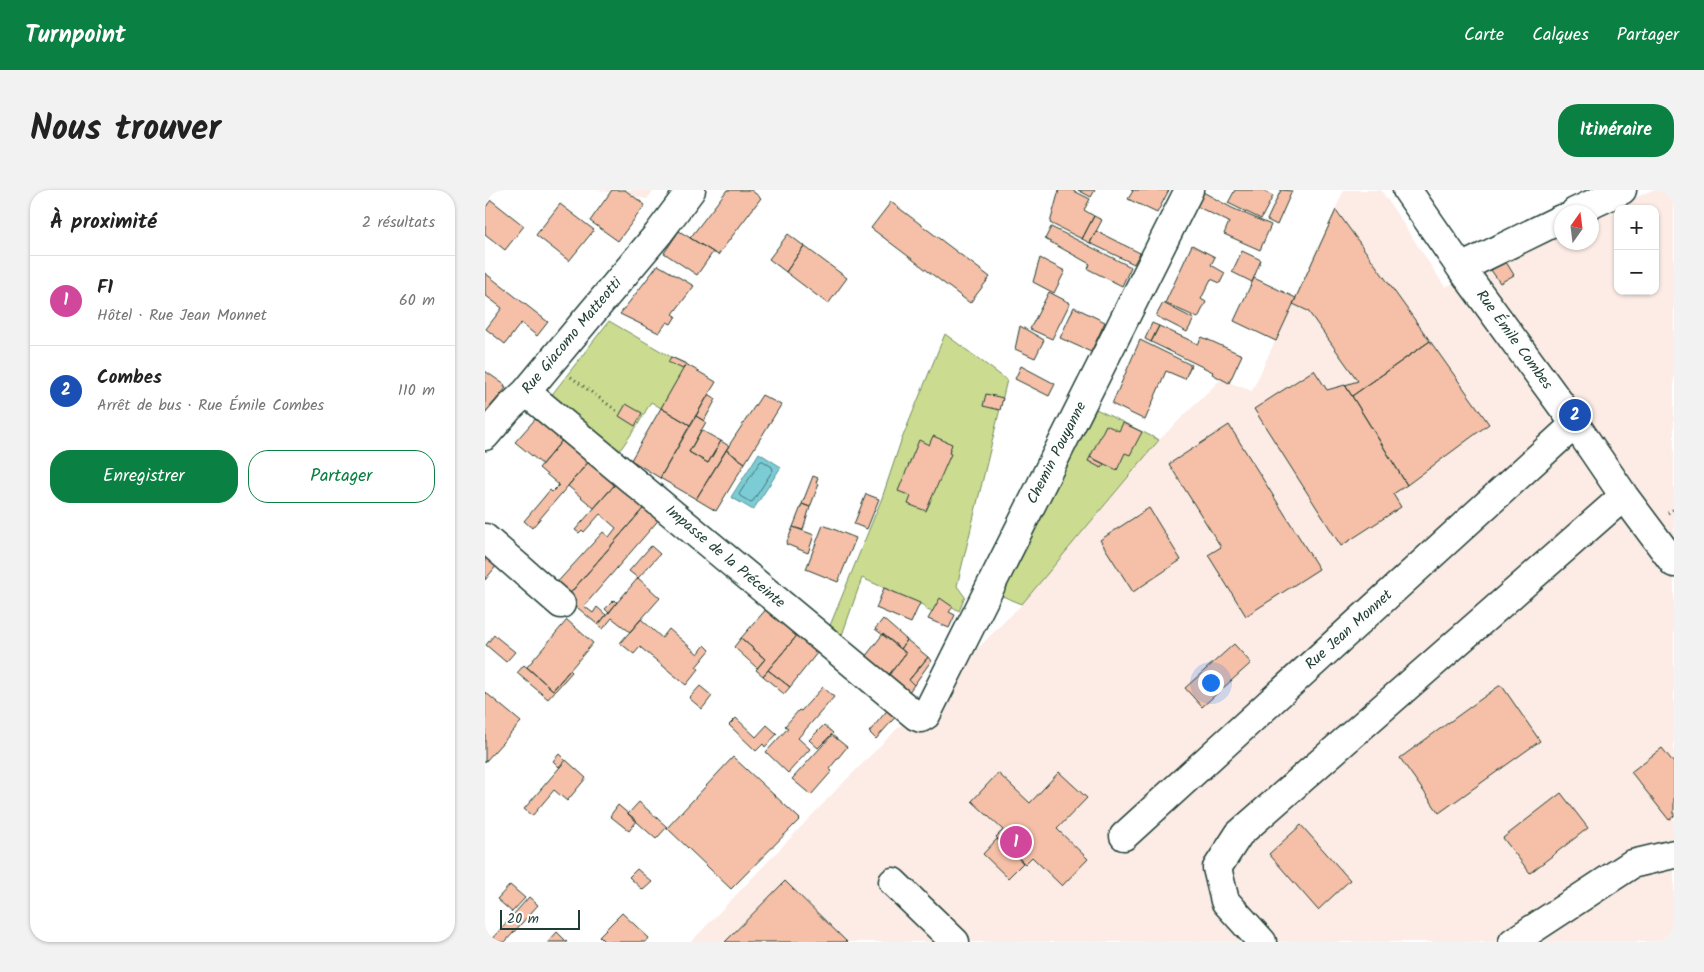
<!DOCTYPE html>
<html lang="fr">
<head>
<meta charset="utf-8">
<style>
  :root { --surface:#fff; --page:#f2f2f2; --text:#222; --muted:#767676; --line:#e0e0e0; --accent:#0b8043 }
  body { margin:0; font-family:Kalam,sans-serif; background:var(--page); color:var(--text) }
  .controls { position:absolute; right:15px; top:15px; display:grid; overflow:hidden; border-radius:10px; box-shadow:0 1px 4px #0004 }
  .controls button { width:45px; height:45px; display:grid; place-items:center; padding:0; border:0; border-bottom:1px solid var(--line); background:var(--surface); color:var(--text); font:25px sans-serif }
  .compass { position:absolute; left:1069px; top:15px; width:45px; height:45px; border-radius:50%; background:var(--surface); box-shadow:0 1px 4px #0004; rotate:14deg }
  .scale { position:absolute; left:15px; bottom:12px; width:80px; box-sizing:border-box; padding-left:5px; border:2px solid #1f3d34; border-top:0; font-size:14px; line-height:18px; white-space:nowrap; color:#1f3d34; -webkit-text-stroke:4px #fff; paint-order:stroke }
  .you { position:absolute; left:725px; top:492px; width:18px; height:18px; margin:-12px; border:4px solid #fff; border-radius:50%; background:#1a73e8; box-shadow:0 0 0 8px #1a73e833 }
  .badge { display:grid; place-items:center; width:32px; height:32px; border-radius:50%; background:var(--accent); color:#fff; font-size:16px; font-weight:700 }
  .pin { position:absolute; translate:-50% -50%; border:2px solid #fff; box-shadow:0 1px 5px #0006 }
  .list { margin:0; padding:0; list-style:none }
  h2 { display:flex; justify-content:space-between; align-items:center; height:65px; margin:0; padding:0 20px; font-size:21px }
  h2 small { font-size:16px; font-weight:400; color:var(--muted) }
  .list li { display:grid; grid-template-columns:32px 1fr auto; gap:15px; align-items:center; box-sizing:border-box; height:90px; padding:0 20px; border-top:1px solid var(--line) }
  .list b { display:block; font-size:19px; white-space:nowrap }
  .list p { margin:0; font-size:16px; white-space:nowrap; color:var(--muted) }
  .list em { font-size:16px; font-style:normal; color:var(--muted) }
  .actions { display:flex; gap:10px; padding:15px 20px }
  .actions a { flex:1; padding:11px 0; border:1px solid var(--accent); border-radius:20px; text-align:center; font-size:18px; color:var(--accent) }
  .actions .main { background:var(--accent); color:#fff }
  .map { position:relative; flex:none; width:1189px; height:752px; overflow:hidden; border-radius:20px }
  header { display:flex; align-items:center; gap:30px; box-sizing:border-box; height:70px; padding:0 25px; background:var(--accent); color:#fff }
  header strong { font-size:24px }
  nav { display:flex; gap:28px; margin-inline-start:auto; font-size:18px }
  .intro { display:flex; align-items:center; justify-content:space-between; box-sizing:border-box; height:120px; padding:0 30px }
  h1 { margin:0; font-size:35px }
  .button { padding:12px 22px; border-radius:20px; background:var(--accent); color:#fff; font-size:18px; font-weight:700 }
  main { display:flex; gap:30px; padding:0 30px }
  aside { flex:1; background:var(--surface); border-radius:20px; box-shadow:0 1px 4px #0004 }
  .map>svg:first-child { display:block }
  .built { fill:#fcece5; fill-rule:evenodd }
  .green { fill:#cbdc90; stroke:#758c62 }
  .water { fill:#7bccd5; stroke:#569395 }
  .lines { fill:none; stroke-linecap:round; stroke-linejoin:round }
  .shore { stroke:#447674; stroke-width:1 }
  .building { fill:#f5c0a7; stroke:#1f3d34 }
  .minor-casing { stroke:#1f3d34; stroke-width:31 }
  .path { stroke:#1f3d34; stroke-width:3; stroke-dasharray:1 4; stroke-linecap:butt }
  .minor { stroke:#fff; stroke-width:28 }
  .labels { text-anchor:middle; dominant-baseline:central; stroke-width:4.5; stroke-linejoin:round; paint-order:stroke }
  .street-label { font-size:15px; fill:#1f3d34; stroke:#fff }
</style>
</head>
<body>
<header>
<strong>Turnpoint</strong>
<nav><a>Carte</a><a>Calques</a><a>Partager</a></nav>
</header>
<div class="intro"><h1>Nous trouver</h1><a class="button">Itinéraire</a></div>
<main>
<aside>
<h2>À proximité<small>2 résultats</small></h2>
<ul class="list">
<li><span class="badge" style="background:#d1479c">1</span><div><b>F1</b><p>Hôtel · Rue Jean Monnet</p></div><em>60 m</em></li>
<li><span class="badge" style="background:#1a4fb4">2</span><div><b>Combes</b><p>Arrêt de bus · Rue Émile Combes</p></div><em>110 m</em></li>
</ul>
<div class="actions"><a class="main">Enregistrer</a><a>Partager</a></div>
</aside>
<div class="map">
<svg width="1189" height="752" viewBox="0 0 1189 752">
  <rect width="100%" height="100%" fill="#fff"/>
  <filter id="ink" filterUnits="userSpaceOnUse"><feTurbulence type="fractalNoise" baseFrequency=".02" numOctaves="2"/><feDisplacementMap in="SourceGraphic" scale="10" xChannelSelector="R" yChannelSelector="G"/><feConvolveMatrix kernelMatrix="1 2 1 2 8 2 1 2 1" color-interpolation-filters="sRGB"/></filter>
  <g filter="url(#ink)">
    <path class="built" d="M112,0h57l-7,9z
      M859,0h37l64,97 116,-54v9h30l1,-24 60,-28h22v752h-983l149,-156 182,-182 137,-164 62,-61 31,12zM1133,19h37v82h-37z"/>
    <path class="green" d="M124,131l62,36 16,7 -26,44 -10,-6 -14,24 -19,27 -68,-56z
      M460,144l62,46 -50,206 8,11 -6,14 -19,-12 -8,13 -7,-3v-3l-63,-28 -21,60 -12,-10 53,-130 19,-57z
      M611,219l63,31 -137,164 -22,-9z"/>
    <path class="water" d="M274,263l22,14 -28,43 -22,-13z"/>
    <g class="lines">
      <path class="shore" d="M278,271l9,6 1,3 -20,31 -3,1 -10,-6 -1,-2 21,-32z"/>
    </g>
    <path class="building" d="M127,0h13l20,15 -27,36 -28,-20z
      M242,0h24l10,8 -43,57 -28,-17z
      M574,0h13l18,9 -6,11 10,6 -12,23 -32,-16z
      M593,0h17l-4,7z
      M646,0h38l-12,23 -29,-14 5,-8z
      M750,0h26l12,6 -12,23 -33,-16z
      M796,0l11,1 -15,34 -10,-5z
      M718,2l29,16 39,17 -11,25 -36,-16 5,-12 -33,-16z
      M6,10l33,26 -19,24 -20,-16v-26z
      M406,12l99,75 -20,26 -99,-75z
      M75,14l34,26 -25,31 -33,-26z
      M851,20l94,131 -78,55 -7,-11 13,-4 -50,-70 -15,-7z
      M609,26l8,4 -12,23 -8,-4z
      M566,37l80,40 -9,19 -34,-17 2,-5 -45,-25z
      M194,41l34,21 -16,23 -33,-22z
      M611,41l44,22 -6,11 -44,-21z
      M303,44l16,12 -18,26 -17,-13z
      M707,55l23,12 -4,8 14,8 -5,10 -9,-4 -10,20 5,3 -8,16 -33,-15z
      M319,56l43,32 -19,26 -42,-32z
      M757,61l19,9 -9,22 -20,-10z
      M555,68l25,13 -11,22 -21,-11z
      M1021,72l8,13 -14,8 -9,-13z
      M173,75l36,21 -21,28 3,2 -5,8 -4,-2 -8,11 -39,-19z
      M0,83l63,49 -11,14 -16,-13 -16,21 -19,-15 16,-21 -17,-13z
      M769,88l42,20 -20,43 -42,-20z
      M564,102l21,11 -18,36 -22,-10z
      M678,113l31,16 -7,13 -31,-16z
      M589,117l31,15 -14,30 -31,-14z
      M667,133l7,3 -8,16 -6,-3z
      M535,136l24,14 -9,18 -20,-9z
      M674,136l39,18 4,-7 40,18 -13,28 -17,-9 1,-2 -62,-30z
      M655,150l51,25 -6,14 -19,-8 -21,49 -33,-16z
      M945,151l59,83 -82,61 -55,-89z
      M186,167l15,7 -3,5 -15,-7z
      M201,174l30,18 -26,43 -29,-17z
      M536,176l34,18 -6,12 -34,-17z
      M829,180l13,20 18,-5 62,100 -14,9 8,13 -60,39 -87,-137z
      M0,181l20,14 -1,2 2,1 -21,25z
      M224,204l7,5 -12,22 -8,-5z
      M501,204l17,4 -3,12 -17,-4z
      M277,205l19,10 -36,58 -19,-13z
      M141,214l16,9 -7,13 -16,-10z
      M176,218l29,17 -30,53 -29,-18z
      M53,226l27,21 -23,27 -27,-22z
      M211,226l10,6 -17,30 19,11 13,-22 8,5 -33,53 -36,-21z
      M638,233l19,9 -12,23 -5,-2 -8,17 -27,-13 16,-32 13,6z
      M744,235l90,144 -73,47 -38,-61 13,-8 -52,-83z
      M216,240l20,11 -13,22 -19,-11z
      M448,246l19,8 -3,9 2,1 -25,57 -18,-7 3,-8 -13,-5 21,-51 10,5z
      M80,247l26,22 -59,69 -8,-7 26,-31 2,2 7,-7 -20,-17z
      M241,260l19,13 -29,48 -20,-12z
      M605,267l14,7 -3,4 -13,-7z
      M106,269l28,21 -25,28 -26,-22z
      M328,286l5,2 -2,5 3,1 -9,23 -8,-3z
      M134,290l28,24 -81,94 -13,-11 50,-55 6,5 7,-9 -16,-14 -16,18 -2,-2 -3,3 -4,-3z
      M381,304l13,5 -12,30 -13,-5z
      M162,314l15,12 -78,90 9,7 4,-6 9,8 -8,10 -32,-27z
      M317,314l8,3 -7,23 -10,-3z
      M664,318l32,52 -48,32 -33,-52z
      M338,335l33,13 -18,44 -32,-13z
      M308,337l21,8 -6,18 -22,-9z
      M166,356l9,8 -22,24 -9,-7z
      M0,365l12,10 -12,15z
      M153,388l22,20 -30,34 -18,-14 -9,11 -5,-4z
      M399,398l36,15 -9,20 -35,-15z
      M455,408l13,9 -4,5 6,3 -6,13 -21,-9z
      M129,410l3,2 -8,11 -4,-4z
      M284,416l31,26 -37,44 -7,-6 9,-11 -24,-21z
      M156,429l21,19 7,-9 29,25 7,-9 5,5 -14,17 3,2 -13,16 -46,-38 -6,7 -14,-11z
      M398,429l24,21 -6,9 -26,-20z
      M82,430l26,23 -40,47 -26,-23z
      M315,442l21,16 -31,39 -22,-17z
      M398,444l23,19 -18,23 -23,-19z
      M9,445l21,17 -9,10 -20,-17z
      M256,448l24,21 -8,9 -23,-21z
      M422,450l21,17 -19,23 5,5 -6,8 -20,-17 18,-23 -5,-4z
      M749,454l17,19 -49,44 -17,-19z
      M443,467l3,4 -17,24 -5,-5z
      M39,475l29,25 17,-20 2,2 -24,27 -31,-26z
      M283,480l22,17 -6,7 -21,-18z
      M215,496l12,10 -10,13 -13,-11z
      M1014,496h3l38,55 -101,72 -39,-55z
      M338,497l11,10 -36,41 12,11 -22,24 -22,-21 22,-24 -3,-2 14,-16 2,1z
      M0,502l36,30 -36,40z
      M405,517l8,7 -22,25 -7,-7z
      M251,528l20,19 11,-12 10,9 -12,13 -2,-3 -7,7 -27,-26z
      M339,535l9,8 -15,15 -9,-8z
      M347,545l15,12 -18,22 3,2 -21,24 -19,-16z
      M1177,558l12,15v53l-5,4 -38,-48z
      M74,564l6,6 -6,7 -6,-6z
      M248,567l67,62 -69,70 -64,-61z
      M81,570l20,18 -19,23 -13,-11 -22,26 -8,-7z
      M574,582l28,26 -30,31 31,30 -26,27 -30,-29 -7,7 -29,-27 7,-7 -31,-29 26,-28 32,30z
      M1076,603l27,35 -58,45 -27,-35z
      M154,612l28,25 -11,12 -28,-25z
      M133,615l19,16 -8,10 -19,-15z
      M816,635l49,55 -32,30 -49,-56z
      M512,649l26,24 -15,15 -25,-24z
      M152,679l15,13 -9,8 -14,-13z
      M300,691l62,61h-122z
      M25,695l15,13 -13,14 -15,-13z
      M44,707l9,8 -33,37h-16z
      M137,723l27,25 -3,4h-41l-6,-6z
      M72,742l10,10h-19z"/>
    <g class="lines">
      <defs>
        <path id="minor" d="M922,0l54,78 114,156 49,72 50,67
          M1090,22l47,-22
          M976,78l100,-49
          M41,202l390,324 5,2 5,-3 263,-525
          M0,246l24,-28 17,-16 59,-71 73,-87 33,-44
          M0,348l76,66
          M639,646l451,-412
          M408,692l62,60
          M777,752l-37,-41 -8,-33 22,-34 385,-338
          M1028,752l119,-78 42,-10"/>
      </defs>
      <use href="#minor" class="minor-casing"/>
      <path class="path" d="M86,187l46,34
        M1183,323l6,-4"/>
      <use href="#minor" class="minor"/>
    </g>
  </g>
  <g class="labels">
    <g class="street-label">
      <text transform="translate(87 146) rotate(-50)">Rue Giacomo Matteotti</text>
      <text transform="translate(1029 150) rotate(54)">Rue Émile Combes</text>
      <text transform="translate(572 263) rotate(-63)">Chemin Pouyanne</text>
      <text transform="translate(240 367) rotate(40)">Impasse de la Préceinte</text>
      <text transform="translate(864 440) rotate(-42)">Rue Jean Monnet</text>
    </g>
  </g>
</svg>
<div class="controls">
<button>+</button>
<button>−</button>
</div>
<svg class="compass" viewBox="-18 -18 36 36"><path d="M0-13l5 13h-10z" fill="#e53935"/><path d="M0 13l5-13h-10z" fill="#767676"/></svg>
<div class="scale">20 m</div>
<div class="you"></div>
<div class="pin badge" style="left:531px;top:652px;background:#d1479c">1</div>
<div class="pin badge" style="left:1090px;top:225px;background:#1a4fb4">2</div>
</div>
</main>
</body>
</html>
